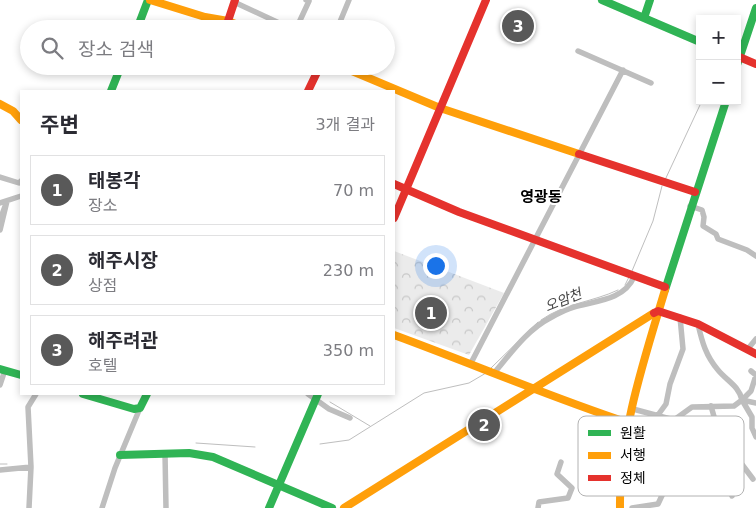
<!DOCTYPE html>
<html lang="ko">
<head>
<meta charset="utf-8">
<style>
  :root { --surface:#fff; --page:#f2f2f3; --text:#2b2b33; --muted:#7c7c81; --line:#e1e1e2; --accent:#595959 }
  body { margin:0; font-family:"DejaVu Sans","Noto Sans KR",sans-serif; background:var(--page); color:var(--text) }
  .controls { position:absolute; right:15px; top:15px; display:grid; overflow:hidden; border-radius:0px; box-shadow:0 2px 8px #0003 }
  .controls button { width:45px; height:45px; display:grid; place-items:center; padding:0; border:0; border-bottom:1px solid var(--line); background:var(--surface); color:var(--text); font:25px sans-serif }
  .you { position:absolute; left:435px; top:265px; width:18px; height:18px; margin:-12px; border:4px solid #fff; border-radius:50%; background:#1a73e8; box-shadow:0 0 0 8px #1a73e833 }
  .badge { display:grid; place-items:center; width:32px; height:32px; border-radius:50%; background:var(--accent); color:#fff; font-size:16px; font-weight:700 }
  .pin { position:absolute; translate:-50% -50%; border:2px solid #fff; box-shadow:0 1px 5px #0006 }
  .list { margin:0; padding:0; list-style:none }
  h2 { display:flex; justify-content:space-between; align-items:center; height:65px; margin:0; padding:0 20px; font-size:21px }
  h2 small { font-size:16px; font-weight:400; color:var(--muted) }
  .list li { display:grid; grid-template-columns:32px 1fr auto; gap:15px; align-items:center; box-sizing:border-box; height:70px; margin:0 10px 10px; padding:0 10px; border:1px solid var(--line); border-radius:0px }
  .list b { display:block; font-size:19px; white-space:nowrap }
  .list p { margin:0; font-size:16px; white-space:nowrap; color:var(--muted) }
  .list em { font-size:16px; font-style:normal; color:var(--muted) }
  .icon { flex:none; width:28px; height:28px; fill:none; stroke:currentColor; stroke-width:2; stroke-linecap:round; stroke-linejoin:round }
  .map { position:relative; flex:none; width:756px; height:508px; overflow:hidden }
  .search { position:absolute; background:var(--surface); box-shadow:0 2px 8px #0003; left:20px; top:20px; width:375px; height:55px; display:flex; align-items:center; gap:12px; box-sizing:border-box; padding:0 18px; border-radius:28px; color:var(--muted); font-size:19px }
  .panel { position:absolute; background:var(--surface); box-shadow:0 2px 8px #0003; left:20px; top:90px; width:375px; height:305px; border-radius:0px }
  .map>svg:first-child { display:block }
  .park { fill:url(#park-crowns) }
  .lines { fill:none; stroke-linecap:round; stroke-linejoin:round }
  .stream { stroke:#bebebe; stroke-width:1 }
  .street { stroke:#bebebe; stroke-width:5.5 }
  .fast { stroke:#30b455; stroke-width:8 }
  .slow { stroke:#ff9f0a; stroke-width:8 }
  .jam { stroke:#e5322d; stroke-width:8 }
  .labels { text-anchor:middle; dominant-baseline:central; stroke-width:4; stroke-linejoin:round; paint-order:stroke }
  .water-label { font-size:14px; font-style:italic; fill:#434343; stroke:#fff }
  .quarter-label { font-size:15px; font-weight:bold; fill:#000; stroke:#fff }
  .key { fill:#fff; stroke:#b2b2b2; stroke-width:1 }
  .key-label { font-size:14px; fill:#000 }
</style>
</head>
<body>
<div class="map">
<svg width="756" height="508" viewBox="0 0 756 508">
  <defs>
    <pattern id="park-crowns" width="20" height="18" patternUnits="userSpaceOnUse" patternTransform="scale(1.25)"><rect width="20" height="18" fill="#ebebeb"/><path d="M2 6a3 3 0 1 1 6 0M12 15a3 3 0 1 1 6 0" fill="none" stroke="#c8c8c8"/></pattern>
  </defs>
  <rect width="100%" height="100%" fill="#fff"/>
  <path class="park" d="M394,251l110,42 -35,62 -75,-27z"/>
  <g class="lines">
    <path class="stream" d="M665,180l35,-75
      M632,271l21,-50 9,-35
      M625,285l4,-8
      M541,320c24,-17 52,-18 77,-30
      M491,368l47,-46
      M330,402l40,24
      M196,443l59,4
      M320,444l29,-4 75,-47 45,-10 17,-10
      M0,464h7"/>
    <path class="street" d="M234,2l58,27
      M296,29l13,-28 -3,-1
      M337,29l12,-29
      M578,51l73,32
      M364,76l5,-10
      M0,177l19,6 2,-2
      M0,203l21,-7
      M690,206l12,4 2,7 -1,9 13,8 2,5 29,11 9,6
      M0,220l7,-19 -7,29
      M747,350l9,-11
      M471,363l152,-293
      M495,372c16,-19 32,-42 55,-54 7,-4 16,-9 24,-11 22,-6 50,-7 60,-30
      M0,385l5,-15
      M308,394l21,15 21,9
      M742,400l9,-9 5,-16 -5,-4
      M711,406l8,28 34,45
      M633,409l41,11 18,-13 42,-1 8,-6c-3,-14 -15,-19 -24,-30 -12,-14 -16,-28 -20,-46
      M658,415l8,-11 4,-20 13,-35 -3,-32
      M756,437l-4,-9v-11l-10,-17 14,3
      M165,453l1,55
      M0,470l31,-3
      M29,508l2,-41 -3,-60 8,-13
      M102,508l13,-40 25,-60
      M538,508l1,-6 29,-4 4,-10 -15,-14 4,-12
      M632,508l26,-4 8,-17 23,-1 2,-12c12,-8 23,0 35,6l6,16"/>
    <path class="fast" d="M602,0l98,42
      M644,18l6,-18
      M137,29l11,-29
      M737,65l19,-57
      M111,91l10,-25
      M665,290l61,-189
      M0,369l21,6
      M83,394l51,15 6,-1 7,-14
      M120,455l69,-2 24,4 119,51
      M269,508l49,-114"/>
    <path class="slow" d="M150,0l55,17 23,4 19,8
      M340,66l100,42 139,46
      M0,104l13,7 8,9
      M394,335c79,29 156,62 235,88
      M344,508l310,-195
      M620,508c-1,-74 24,-148 45,-218"/>
    <path class="jam" d="M228,21l7,-21
      M737,56l19,8
      M308,91l12,-25
      M579,154l116,38
      M394,184l65,28 206,75
      M394,218l92,-218
      M654,313l4,-2 40,13 58,30"/>
  </g>
  <g class="labels">
    <g class="water-label">
      <text transform="translate(563 300) rotate(-22)">오암천</text>
    </g>
    <g class="quarter-label">
      <text x="541" y="197">영광동</text>
    </g>
  </g>
  <rect x="578" y="416" width="166" height="80" rx="8" class="key"/>
  <rect x="588" y="430" width="23" height="6" fill="#30b455"/>
  <rect x="588" y="452" width="23" height="7" fill="#ff9f0a"/>
  <rect x="588" y="475" width="23" height="6" fill="#e5322d"/>
  <g class="key-label">
    <text x="620" y="438">원활</text>
    <text x="620" y="460">서행</text>
    <text x="620" y="483">정체</text>
  </g>
</svg>
<div class="controls">
<button>+</button>
<button>−</button>
</div>
<div class="you"></div>
<div class="pin badge" style="left:431px;top:313px">1</div>
<div class="pin badge" style="left:484px;top:425px">2</div>
<div class="pin badge" style="left:518px;top:26px">3</div>
<div class="search"><svg class="icon" aria-label="search" viewBox="0 0 24 24"><circle cx="10" cy="10" r="6"/><path d="M15 15l6 6"/></svg>장소 검색</div>
<section class="panel">
<h2>주변<small>3개 결과</small></h2>
<ul class="list">
<li><span class="badge">1</span><div><b>태봉각</b><p>장소</p></div><em>70 m</em></li>
<li><span class="badge">2</span><div><b>해주시장</b><p>상점</p></div><em>230 m</em></li>
<li><span class="badge">3</span><div><b>해주려관</b><p>호텔</p></div><em>350 m</em></li>
</ul>
</section>
</div>
</body>
</html>
